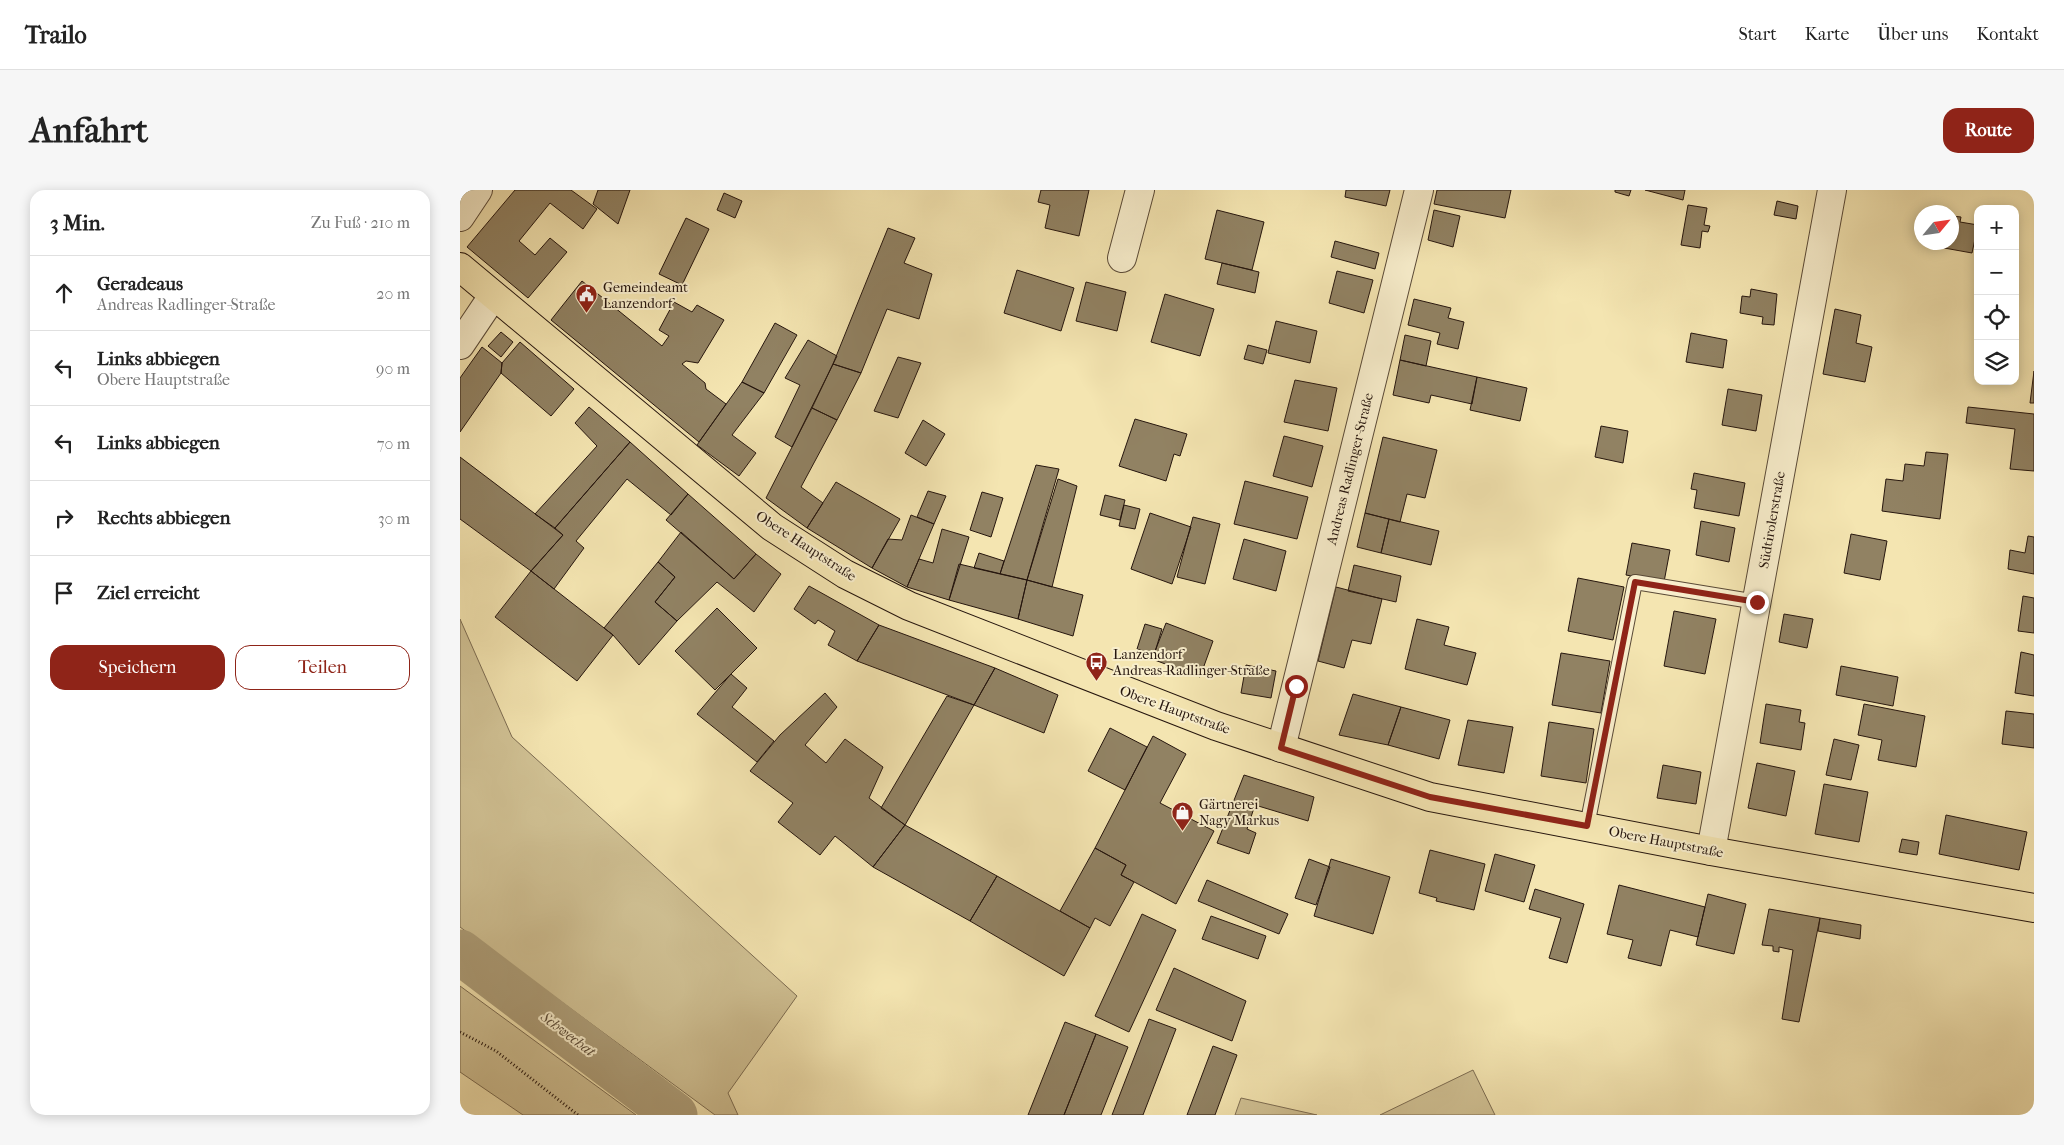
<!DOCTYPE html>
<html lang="de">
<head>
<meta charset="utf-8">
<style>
  :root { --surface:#fff; --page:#f6f6f6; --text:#222; --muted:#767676; --line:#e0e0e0; --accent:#8f2418 }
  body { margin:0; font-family:"IM FELL French Canon",serif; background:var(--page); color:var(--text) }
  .controls { position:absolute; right:15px; top:15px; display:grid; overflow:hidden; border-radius:10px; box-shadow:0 2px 12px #0003 }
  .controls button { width:45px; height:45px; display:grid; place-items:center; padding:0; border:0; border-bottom:1px solid var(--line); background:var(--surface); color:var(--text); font:25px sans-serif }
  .compass { position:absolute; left:1454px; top:15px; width:45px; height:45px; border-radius:50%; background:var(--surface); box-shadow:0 2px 12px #0003; rotate:61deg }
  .stop { position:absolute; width:15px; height:15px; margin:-11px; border:4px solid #8f2418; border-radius:50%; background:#fff }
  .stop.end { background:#8f2418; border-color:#fff; box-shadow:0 1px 5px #0008 }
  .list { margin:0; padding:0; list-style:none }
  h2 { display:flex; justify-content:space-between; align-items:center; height:65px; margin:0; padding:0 20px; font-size:21px }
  h2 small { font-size:16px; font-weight:400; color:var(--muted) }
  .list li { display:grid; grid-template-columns:32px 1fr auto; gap:15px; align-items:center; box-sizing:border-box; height:75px; padding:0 20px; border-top:1px solid var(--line) }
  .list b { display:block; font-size:19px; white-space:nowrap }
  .list p { margin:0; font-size:16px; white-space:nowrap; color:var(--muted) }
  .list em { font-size:16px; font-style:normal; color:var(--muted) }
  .actions { display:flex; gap:10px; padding:15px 20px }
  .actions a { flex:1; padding:11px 0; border:1px solid var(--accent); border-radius:15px; text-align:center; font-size:18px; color:var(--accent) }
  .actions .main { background:var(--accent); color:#fff }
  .icon { flex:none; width:28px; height:28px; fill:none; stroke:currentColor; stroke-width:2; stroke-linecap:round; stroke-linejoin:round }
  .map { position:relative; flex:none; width:1574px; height:925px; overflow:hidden; border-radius:15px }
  header { display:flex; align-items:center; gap:30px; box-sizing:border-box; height:70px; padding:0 25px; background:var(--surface); border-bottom:1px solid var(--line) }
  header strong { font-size:24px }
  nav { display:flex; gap:28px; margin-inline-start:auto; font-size:18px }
  .intro { display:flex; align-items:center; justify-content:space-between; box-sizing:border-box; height:120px; padding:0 30px }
  h1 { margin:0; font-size:35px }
  .button { padding:12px 22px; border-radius:15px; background:var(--accent); color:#fff; font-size:18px; font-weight:700 }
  main { display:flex; gap:30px; padding:0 30px }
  aside { flex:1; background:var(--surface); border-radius:15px; box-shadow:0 2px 12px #0003 }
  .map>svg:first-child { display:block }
  .green { fill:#d1c295; stroke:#7c6c52 }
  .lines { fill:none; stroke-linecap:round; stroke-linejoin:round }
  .river { stroke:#ae9f7a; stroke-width:45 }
  .building { fill:#918263; stroke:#26160e }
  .service-casing { stroke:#5a4a37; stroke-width:16 }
  .minor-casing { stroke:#5a4a37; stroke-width:30 }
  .tertiary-casing { stroke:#5a4a37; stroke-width:30 }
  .primary-casing { stroke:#26160e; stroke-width:30 }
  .path { stroke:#26160e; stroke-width:3; stroke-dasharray:1 2.5; stroke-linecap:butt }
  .service { stroke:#f8eecc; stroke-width:14 }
  .minor { stroke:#f8eecc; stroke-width:28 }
  .tertiary { stroke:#f8eecc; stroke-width:28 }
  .primary { stroke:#f4e5b1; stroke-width:28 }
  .route { stroke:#8f2418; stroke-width:6 }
  .labels { text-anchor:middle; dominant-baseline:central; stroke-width:4; stroke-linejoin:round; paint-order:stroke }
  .poi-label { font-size:14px; fill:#26160e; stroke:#f8eecc; text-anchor:start }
  .street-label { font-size:14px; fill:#26160e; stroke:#f8eecc }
  .water-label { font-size:15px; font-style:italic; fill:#5c4d39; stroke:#f8eecc }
</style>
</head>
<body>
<header>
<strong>Trailo</strong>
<nav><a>Start</a><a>Karte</a><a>Über uns</a><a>Kontakt</a></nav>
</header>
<div class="intro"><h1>Anfahrt</h1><a class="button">Route</a></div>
<main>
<aside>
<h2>3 Min.<small>Zu Fuß · 210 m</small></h2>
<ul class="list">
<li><svg class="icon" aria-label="ahead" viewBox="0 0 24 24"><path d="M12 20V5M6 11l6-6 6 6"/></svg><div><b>Geradeaus</b><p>Andreas Radlinger-Straße</p></div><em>20 m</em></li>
<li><svg class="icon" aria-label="left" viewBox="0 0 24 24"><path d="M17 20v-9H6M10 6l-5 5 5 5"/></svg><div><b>Links abbiegen</b><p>Obere Hauptstraße</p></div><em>90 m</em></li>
<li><svg class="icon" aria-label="left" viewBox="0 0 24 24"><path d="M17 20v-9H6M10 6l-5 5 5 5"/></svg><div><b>Links abbiegen</b></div><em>70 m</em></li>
<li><svg class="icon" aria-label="right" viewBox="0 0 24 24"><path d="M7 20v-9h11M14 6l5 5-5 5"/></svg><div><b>Rechts abbiegen</b></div><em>30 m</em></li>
<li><svg class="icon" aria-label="arrive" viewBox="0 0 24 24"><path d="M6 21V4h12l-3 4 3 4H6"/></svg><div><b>Ziel erreicht</b></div></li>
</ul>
<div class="actions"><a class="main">Speichern</a><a>Teilen</a></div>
</aside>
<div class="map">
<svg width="1574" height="925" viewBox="0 0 1574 925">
  <rect width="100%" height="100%" fill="#f4e5b1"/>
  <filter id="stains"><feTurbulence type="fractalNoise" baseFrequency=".004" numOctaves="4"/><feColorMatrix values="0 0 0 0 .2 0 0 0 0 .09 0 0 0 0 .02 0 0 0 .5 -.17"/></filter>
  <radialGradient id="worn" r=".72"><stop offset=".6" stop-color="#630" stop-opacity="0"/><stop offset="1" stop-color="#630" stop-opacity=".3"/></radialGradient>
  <path class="green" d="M0,429l52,118 285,259 -69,97 10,22h-23l-255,-188z
    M0,796l176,129h-113l-63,-43z
    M1013,880l22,45h-115z
    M781,908l76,17h-82z"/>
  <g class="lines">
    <path class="river" d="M0,762l215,163"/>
  </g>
  <path class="building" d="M55,0h56l26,19 -14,20 -33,-26 -31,38 16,14 15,-17 17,14 -39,46 -61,-51z
    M138,0h32l-12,34 -25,-20z
    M581,0h48l-10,46 -34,-8 5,-23 -12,-3z
    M886,0h44l-4,16 -41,-9z
    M977,0h74l-6,28 -71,-14z
    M1155,0h16l-2,6 -14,-4z
    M1185,0h40l-2,10z
    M264,3l18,8 -7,17 -18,-8z
    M1317,11l21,5 -2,13 -22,-4z
    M1228,15l19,3 -3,17 6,1 -2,6 -6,-1 -2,17 -19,-3z
    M757,20l47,12 -12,48 -47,-11z
    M974,20l26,6 -7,31 -25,-7z
    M1492,26l9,1 -1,5 18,3 -6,28 -50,-9 30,-2z
    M226,28l23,11 -27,56 -23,-11z
    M428,38l27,10 -11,25 28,11 -13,45 -32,-10 -26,64 -28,-9z
    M875,51l44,12 -4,16 -44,-12z
    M762,73l37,9 -4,21 -38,-9z
    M557,80l57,18 -13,43 -57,-18z
    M877,81l36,9 -9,33 -35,-10z
    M122,91l80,65 7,-10 -10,-6 15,-28 18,10 5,-7 27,15 -26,43 -12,-2 -4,3 23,19 1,6 20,15 -27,38 -148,-122z
    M626,92l40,10 -9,39 -41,-10z
    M1291,99l26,5 -3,31 -12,-1 1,-7 -23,-4 2,-17 8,1z
    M705,104l49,15 -14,47 -49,-14z
    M954,109l37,9 -3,10 16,4 -6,27 -21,-5 3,-11 -32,-8z
    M1375,119l26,6 -5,28 16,4 -7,35 -42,-8z
    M816,131l41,10 -7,32 -42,-10z
    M315,133l22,12 -33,58 -22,-11z
    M41,142l12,10 -12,15 -13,-11z
    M1231,143l36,7 -4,28 -37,-6z
    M945,145l26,6 -5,25 -26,-6z
    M348,150l29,16 -45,91 -17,-10 25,-52 -15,-7z
    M60,152l54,47 -23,27 -50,-43 1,-10z
    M788,155l19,5 -4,14 -19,-5z
    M22,157l20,16 -1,10 -41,59v-54z
    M438,167l23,6 -23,55 -24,-7z
    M940,170l77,17 -5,27 -41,-9 -2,8 -36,-8z
    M373,174l28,9 -24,47 -25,-12z
    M1574,181v32h-4z
    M1017,187l50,11 -7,33 -50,-11z
    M835,190l42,8 -9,43 -44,-9z
    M282,192l22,11 -32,42 24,18 -17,23 -42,-31z
    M1268,199l34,6 -6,36 -34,-6z
    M129,217l41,35 -75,86 -20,-14 62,-68 -22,-23z
    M1508,217l66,7v57l-24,-2 5,-40 -49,-6z
    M352,218l25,12 -36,67 22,16 -16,25 -41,-30z
    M675,229l52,15 -7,22 -6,-2 -8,27 -47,-15z
    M463,230l22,14 -19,32 -21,-13z
    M1141,236l27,5 -5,32 -28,-6z
    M824,246l39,10 -11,41 -39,-11z
    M923,247l54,13 -12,48 -18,-4 -7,28 -35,-9z
    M170,252l58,52 -17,21 -44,-36 -51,62 8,7 -30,41 -23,-18 32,-36 -8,-7z
    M1466,262l22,2 -8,65 -58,-8 4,-32 17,2 2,-17 19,2z
    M0,267l103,78 -32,36 -71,-52z
    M576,275l23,4 -32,111 -27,-6z
    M1234,283l51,10 -6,33 -45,-8 3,-18 -6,-1z
    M598,289l19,7 -25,101 -25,-7z
    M785,291l63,16 -11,42 -63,-15z
    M376,292l64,37 -28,49 -65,-40z
    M468,301l18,5 -12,28 -17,-7z
    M522,302l21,6 -12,39 -21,-7z
    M228,304l68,60 -22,25 -68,-59z
    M645,305l20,5 -5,20 -20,-5z
    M664,315l16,4 -5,20 -16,-3z
    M690,323l41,14 -19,57 -41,-15z
    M905,323l24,6 -8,34 -24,-6z
    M451,325l23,9 -27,63 -35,-19 16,-29 14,1z
    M733,327l27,7 -15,60 -28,-7z
    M929,329l50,12 -8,34 -50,-12z
    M1241,331l34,7 -6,34 -33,-7z
    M482,339l27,8 -20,63 -42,-13 12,-28 14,4z
    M221,342l53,47 22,-25 25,20 -27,38 -37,-30 -40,39 -22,-19 20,-25 -17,-15z
    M1391,344l36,7 -7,39 -36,-7z
    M1568,346l6,1v37l-26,-5 2,-19 15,3z
    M784,349l42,12 -10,40 -43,-12z
    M1172,353l38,7 -6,32 -38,-7z
    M519,363l25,8 -4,13 -26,-6z
    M198,372l17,15 -20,25 22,19 -38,44 -26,-30 -9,-7z
    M499,374l68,16 -9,39 -69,-19z
    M894,375l47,11 -5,26 -48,-11z
    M71,381l82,64 -36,46 -82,-64z
    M1118,388l46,9 -11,53 -45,-9z
    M567,390l56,15 -10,41 -55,-17z
    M349,396l70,39 -22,36 -29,-16 7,-14 -17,-11 -3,4 -21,-15z
    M876,397l46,12 -11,45 -19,-4 -8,28 -26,-7z
    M1563,406l11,2v35l-16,-2z
    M257,418l40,40 -42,42 -40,-39z
    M1214,421l42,8 -11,55 -41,-8z
    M1324,424l29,5 -6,29 -28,-6z
    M957,429l32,8 -5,18 32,8 -9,32 -62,-16z
    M706,433l47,18 -13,36 -48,-18z
    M685,434l17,5 -8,26 -17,-6z
    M419,435l116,43 -21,37 -117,-44z
    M1561,462l13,3v41l-19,-3z
    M1101,463l49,8 -9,52 -49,-8z
    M786,475l30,6 -5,27 -30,-5z
    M1381,476l57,11 -5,29 -57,-11z
    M535,478l63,27 -14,38 -70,-28z
    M271,484l16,14 -15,19 42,34 -17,21 -60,-48z
    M365,503l12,14 -32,38 21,18 19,-24 38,28 -14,31 36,27 -32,42 -38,-31 -15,19 -42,-33 15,-19 -43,-32 30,-36z
    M893,504l48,13 -13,38 -49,-10z
    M487,506l27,9 -69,120 -24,-17z
    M1306,514l35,6 -2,12 6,1 -4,27 -41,-7z
    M1404,514l61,12 -9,51 -38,-7 4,-20 -24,-5z
    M941,517l49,13 -11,39 -51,-14z
    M1546,521l28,3v34l-32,-4z
    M1008,530l45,7 -9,46 -46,-8z
    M1089,532l45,7 -8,54 -45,-7z
    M650,538l37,19 -22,43 -37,-19z
    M693,546l33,18 -26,49 54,28 -38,73 -55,-29 5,-10 -31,-17z
    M1374,549l25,6 -8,35 -25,-5z
    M1297,573l38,8 -9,45 -38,-8z
    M1203,575l38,7 -5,32 -39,-6z
    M784,585l70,22 -6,24 -53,-16 -8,24 9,4 -7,21 -32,-11z
    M1364,594l44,8 -9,50 -44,-8z
    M1486,625l81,17 -8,38 -80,-16z
    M445,635l92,51 -27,45 -97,-54z
    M1442,649l17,3 -2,13 -18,-3z
    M635,658l31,17 -5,10 13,7 -24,44 -15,-8 -5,10 -30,-17z
    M970,660l55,14 -11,46 -38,-9 1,-3 -18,-5z
    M1035,664l40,11 -11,37 -39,-11z
    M849,669l21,8 -14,38 -21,-7z
    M871,669l59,18 -17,57 -59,-18z
    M537,686l93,52 -26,48 -94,-55z
    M747,690l81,34 -9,20 -81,-33z
    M1159,695l86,22 -7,30 -28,-7 -9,36 -33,-8 5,-18 -26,-6z
    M1075,699l49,15 -17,59 -18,-5 12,-40 -32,-9z
    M1248,704l38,10 -12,50 -38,-9z
    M1309,719l51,9 -21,104 -17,-3 11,-69 -14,-3v5l-6,-1v-5l-11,-1z
    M682,724l34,16 -47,102 -34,-16z
    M751,726l55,20 -8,23 -56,-20z
    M1360,728l41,7 -1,14 -42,-8z
    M714,778l72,33 -14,40 -76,-31z
    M689,829l27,10 -33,86h-31z
    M605,832l31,12 -32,81h-36z
    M636,844l32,13 -27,68h-37z
    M753,856l24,9 -22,60h-28z"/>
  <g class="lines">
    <defs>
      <path id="service" d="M1127,636l48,-244 122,20"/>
      <path id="minor" d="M0,27l18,-27
        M662,68l18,-68
        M821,558l138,-558
        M1251,661l121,-661"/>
      <path id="tertiary" d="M0,155l33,-49"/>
      <path id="primary" d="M0,77l312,260 73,47 64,32 307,120 214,71 281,54 323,57"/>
    </defs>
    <use href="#service" class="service-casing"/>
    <use href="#minor" class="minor-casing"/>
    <use href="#tertiary" class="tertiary-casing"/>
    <use href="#primary" class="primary-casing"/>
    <path class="path" d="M0,842l36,19 82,64"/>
    <use href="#service" class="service"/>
    <use href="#minor" class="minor"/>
    <use href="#tertiary" class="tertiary"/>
    <use href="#primary" class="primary"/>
  </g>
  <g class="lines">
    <path class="route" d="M836,496l-15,62 149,49 157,29 48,-244 122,20"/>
  </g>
  <defs>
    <symbol id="civic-pin" viewBox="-11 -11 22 30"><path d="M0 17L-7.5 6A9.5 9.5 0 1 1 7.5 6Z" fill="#8f2418" stroke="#f8eecc"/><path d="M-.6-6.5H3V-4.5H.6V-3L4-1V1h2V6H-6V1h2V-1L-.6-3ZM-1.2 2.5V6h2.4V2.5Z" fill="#fff"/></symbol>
    <symbol id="bus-pin" viewBox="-11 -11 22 30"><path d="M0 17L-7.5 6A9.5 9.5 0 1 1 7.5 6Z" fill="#8f2418" stroke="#f8eecc"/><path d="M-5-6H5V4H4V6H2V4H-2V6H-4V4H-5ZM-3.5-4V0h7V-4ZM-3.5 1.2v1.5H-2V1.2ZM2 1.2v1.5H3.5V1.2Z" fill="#fff"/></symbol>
    <symbol id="shop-pin" viewBox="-11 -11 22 30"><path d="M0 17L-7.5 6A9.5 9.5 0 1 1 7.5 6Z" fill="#8f2418" stroke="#f8eecc"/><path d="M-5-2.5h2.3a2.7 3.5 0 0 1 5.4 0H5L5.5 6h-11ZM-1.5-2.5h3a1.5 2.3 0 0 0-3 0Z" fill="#fff"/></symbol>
  </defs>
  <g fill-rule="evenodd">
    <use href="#civic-pin" x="114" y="92" width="25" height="34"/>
    <use href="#bus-pin" x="624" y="460" width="25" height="34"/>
    <use href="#shop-pin" x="710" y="610" width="25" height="34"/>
  </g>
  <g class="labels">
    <g class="poi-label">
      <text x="143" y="97">Gemeindeamt<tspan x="143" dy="16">Lanzendorf</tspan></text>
      <text x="653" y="464">Lanzendorf<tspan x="653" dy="16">Andreas-Radlinger-Straße</tspan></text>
      <text x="739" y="614">Gärtnerei<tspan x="739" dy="16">Nagy Markus</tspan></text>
    </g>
    <g class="street-label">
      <text transform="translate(890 279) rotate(-76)">Andreas Radlinger-Straße</text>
      <text transform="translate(1312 330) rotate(-80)">Südtirolerstraße</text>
      <text transform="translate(346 356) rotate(33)">Obere Hauptstraße</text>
      <text transform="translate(715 520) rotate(20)">Obere Hauptstraße</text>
      <text transform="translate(1206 652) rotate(11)">Obere Hauptstraße</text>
    </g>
    <g class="water-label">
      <text transform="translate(108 844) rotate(37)">Schwechat</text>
    </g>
  </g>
  <rect width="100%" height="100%" filter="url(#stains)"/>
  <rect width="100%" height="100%" fill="url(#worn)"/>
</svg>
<div class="controls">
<button>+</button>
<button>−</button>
<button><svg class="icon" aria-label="locate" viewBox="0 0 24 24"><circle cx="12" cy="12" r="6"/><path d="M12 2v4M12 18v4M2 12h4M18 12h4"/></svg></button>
<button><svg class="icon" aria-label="layers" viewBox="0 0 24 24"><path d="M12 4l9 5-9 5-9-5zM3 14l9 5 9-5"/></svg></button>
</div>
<svg class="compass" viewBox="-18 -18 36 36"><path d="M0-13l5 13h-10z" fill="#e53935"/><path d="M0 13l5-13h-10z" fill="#767676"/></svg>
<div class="stop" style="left:836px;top:496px"></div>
<div class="stop end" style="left:1297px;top:412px"></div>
</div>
</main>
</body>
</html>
